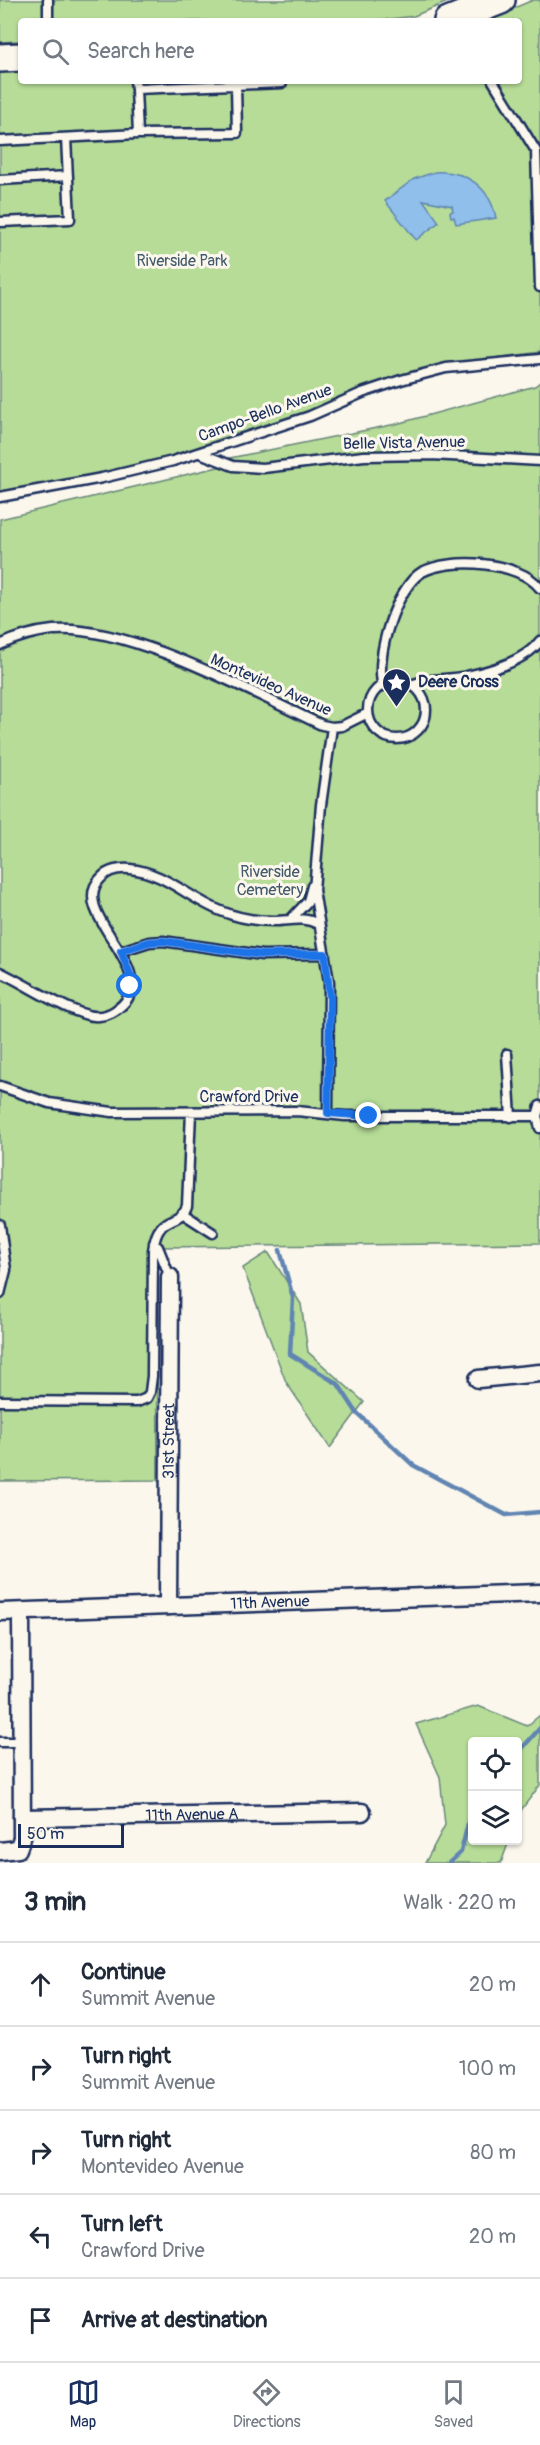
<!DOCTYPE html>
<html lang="en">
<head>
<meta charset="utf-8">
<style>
  :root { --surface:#fff; --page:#f2f2f3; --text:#1f2937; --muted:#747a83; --line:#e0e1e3; --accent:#1b2f5e }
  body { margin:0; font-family:Pangolin,sans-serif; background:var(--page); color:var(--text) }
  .controls { position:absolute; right:18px; bottom:18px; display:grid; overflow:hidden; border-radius:6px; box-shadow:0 2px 4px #0004 }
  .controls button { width:54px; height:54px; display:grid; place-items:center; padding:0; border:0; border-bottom:2px solid var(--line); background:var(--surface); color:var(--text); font:30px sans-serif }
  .scale { position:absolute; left:18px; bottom:15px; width:106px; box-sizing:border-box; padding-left:6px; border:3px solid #1b2f5e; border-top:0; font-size:16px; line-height:21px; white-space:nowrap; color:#1b2f5e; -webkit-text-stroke:4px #fbf7ec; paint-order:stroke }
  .stop { position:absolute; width:18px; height:18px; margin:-14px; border:4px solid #1a73e8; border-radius:50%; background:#fff }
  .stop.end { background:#1a73e8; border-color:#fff; box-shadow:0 2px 6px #0008 }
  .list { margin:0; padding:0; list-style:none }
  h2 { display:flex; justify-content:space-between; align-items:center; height:78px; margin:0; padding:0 24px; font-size:26px }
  h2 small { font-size:20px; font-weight:400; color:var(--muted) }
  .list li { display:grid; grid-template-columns:39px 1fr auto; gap:18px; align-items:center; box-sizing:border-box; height:84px; padding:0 24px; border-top:2px solid var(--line) }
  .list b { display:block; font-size:22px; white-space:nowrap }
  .list p { margin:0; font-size:20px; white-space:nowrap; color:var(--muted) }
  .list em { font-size:20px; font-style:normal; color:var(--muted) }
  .icon { flex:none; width:33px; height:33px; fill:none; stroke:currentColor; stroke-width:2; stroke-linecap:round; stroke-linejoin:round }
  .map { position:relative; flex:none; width:540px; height:1863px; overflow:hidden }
  .search { position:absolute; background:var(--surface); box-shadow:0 2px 4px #0004; left:18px; right:18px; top:18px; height:66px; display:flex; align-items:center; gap:15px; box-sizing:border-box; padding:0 21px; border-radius:6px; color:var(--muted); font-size:22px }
  .sheet { height:498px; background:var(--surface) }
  nav { display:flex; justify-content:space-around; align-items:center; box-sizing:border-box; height:84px; border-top:2px solid var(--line); background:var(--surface); font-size:16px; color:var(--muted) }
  nav a { display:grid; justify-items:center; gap:3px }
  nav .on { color:var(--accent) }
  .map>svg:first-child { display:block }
  .green { fill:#b6dc97; stroke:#68867a; stroke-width:1.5 }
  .water { fill:#8fbfea; stroke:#6185b2; stroke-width:1.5 }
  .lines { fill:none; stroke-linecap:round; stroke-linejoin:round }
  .stream { stroke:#6185b2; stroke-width:4.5 }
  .lane-casing { stroke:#1b2f5e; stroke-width:13 }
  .street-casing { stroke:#1b2f5e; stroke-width:21 }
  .primary-casing { stroke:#1b2f5e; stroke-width:32 }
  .lane { stroke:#fbf7ec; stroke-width:8 }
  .street { stroke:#fbf7ec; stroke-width:16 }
  .primary { stroke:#fbf7ec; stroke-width:27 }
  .route { stroke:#1a73e8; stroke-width:8 }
  .labels { text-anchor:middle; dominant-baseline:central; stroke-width:6; stroke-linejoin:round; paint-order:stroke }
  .park-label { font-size:16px; fill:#425a6c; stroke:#fbf7ec }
  .street-label { font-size:16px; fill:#1b2f5e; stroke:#fbf7ec }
  .poi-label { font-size:16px; font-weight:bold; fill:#1b2f5e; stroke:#fbf7ec; text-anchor:start }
</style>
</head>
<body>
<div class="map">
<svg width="540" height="1863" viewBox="0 0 540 1863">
  <rect width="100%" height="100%" fill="#fbf7ec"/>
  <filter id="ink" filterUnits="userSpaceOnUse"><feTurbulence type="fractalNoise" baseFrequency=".0167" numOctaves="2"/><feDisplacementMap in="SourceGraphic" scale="12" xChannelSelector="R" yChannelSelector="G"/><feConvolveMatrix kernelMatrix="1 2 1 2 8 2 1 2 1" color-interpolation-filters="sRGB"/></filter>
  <g filter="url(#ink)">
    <path class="green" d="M0,0h452l-38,16 -39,5h-354v20l-21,1z
      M533,0h7v352l-105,14 -54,15 -81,35 -152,47 -121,26 -27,2v-422l21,-1v13h498v-60h-36z
      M540,382v861l-383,4 1,233 -158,1v-962l222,-53 3,-7 171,-35 139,-38z
      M268,1252l33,52 7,48 56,50 -34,46 -44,-66 -43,-114z
      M478,1706l49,20 13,-11v70l-19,25 -3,9v-77h-46v98l37,1 -8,22h-76l20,-38 -5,-48 -24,-53z"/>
    <path class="water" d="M435,172c31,-2 55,15 61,46l-40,6 -2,-7h-3l-1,-5 3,-1 -1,-5 -29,-6 16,22 -23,18 -31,-39 29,-22z"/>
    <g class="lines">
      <path class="stream" d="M280,1250l13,48 -3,56 48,30 19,29 56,52 93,50 34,-3
        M518,1753l22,-25
        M449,1863l12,-11 11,-45"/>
      <defs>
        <path id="lane" d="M48,0v21
          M135,81l1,8 146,-6v-2
          M493,81l43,70 4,136
          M136,89l2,45 99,-1 -1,-48
          M0,141l138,-7
          M0,180l68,-4
          M0,222l70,-3 -4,-81
          M200,453l33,13 30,2 101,-12 68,-1 108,6
          M0,497l102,-19 71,-17 137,-45 52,-23 39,-13 45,-12 94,-9
          M0,645c17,-8 33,-13 53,-15 76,-6 199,63 269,95l10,2 -11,78 -7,85 15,92 -1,131
          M368 710a29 29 0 1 1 58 0a29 29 0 1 1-58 0Z
          M411,685c16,-7 34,-5 51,-8 25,-5 62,-15 78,-36
          M383,686c-9,-28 13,-99 39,-114 29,-15 97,-11 118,16
          M332,727l10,-1 26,-13
          M290,920l18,-19 4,-15
          M121,951l28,-9 14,-1 99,14 63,-1
          M0,972c27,13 53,31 81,41 12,5 25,4 35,-3 54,-36 -52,-97 -15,-132 7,-8 19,-10 29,-9 34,3 60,30 91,42 17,7 35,10 53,10 16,0 29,-5 44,3
          M507,1054l4,63
          M0,1086l49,17 63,9 185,-1 48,5h192
          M540,1106l-3,10 3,12
          M182,1213l31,20
          M0,1225l6,45 -6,24
          M154,1243l4,4 12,30
          M0,1401l137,1 10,-4 3,-6 2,-16 1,-126c5,-39 26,-23 34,-44l4,-94
          M0,1742h22"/>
        <g id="street">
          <path d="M478,1379l62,-6"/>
          <path id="s1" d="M168,1606l2,-329"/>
          <path id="s2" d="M0,1612l540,-19"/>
          <path id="s3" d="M22,1818l340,-6"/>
          <path d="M0,1851l18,-2 4,-11 -1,-226"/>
        </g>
        <path id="primary" d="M448,21l53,-21
          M0,58l21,-1"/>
      </defs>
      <use href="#lane" class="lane-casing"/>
      <use href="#street" class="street-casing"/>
      <use href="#primary" class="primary-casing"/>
      <use href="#lane" class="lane"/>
      <use href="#street" class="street"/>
      <use href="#primary" class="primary"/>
    </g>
  </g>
  <g class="lines" filter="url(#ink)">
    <path class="route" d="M130,986v-12l-9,-23 28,-9 14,-1 99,14 63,-1 5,45 -2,114 41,3"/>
  </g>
  <defs>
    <symbol id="sight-pin" viewBox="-11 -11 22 30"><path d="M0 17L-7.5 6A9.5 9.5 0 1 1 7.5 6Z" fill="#1b2f5e" stroke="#fbf7ec"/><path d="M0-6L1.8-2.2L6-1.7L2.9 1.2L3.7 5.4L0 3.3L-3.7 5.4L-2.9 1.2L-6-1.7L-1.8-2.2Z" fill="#fff"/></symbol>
  </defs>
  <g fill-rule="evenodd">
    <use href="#sight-pin" x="380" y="666" width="33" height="45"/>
  </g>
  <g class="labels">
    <g class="park-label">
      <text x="182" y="261">Riverside Park</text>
      <text x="270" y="872">Riverside<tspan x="270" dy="18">Cemetery</tspan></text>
    </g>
    <g class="street-label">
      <text transform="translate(265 413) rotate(-20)">Campo-Bello Avenue</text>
      <text transform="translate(404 443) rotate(-1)">Belle Vista Avenue</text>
      <text transform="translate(271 685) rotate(24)">Montevideo Avenue</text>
      <text x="249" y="1097">Crawford Drive</text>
      <text stroke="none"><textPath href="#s1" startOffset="165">31st Street</textPath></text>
      <text stroke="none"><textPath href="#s2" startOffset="270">11th Avenue</textPath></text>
      <text stroke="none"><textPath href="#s3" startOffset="170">11th Avenue A</textPath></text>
    </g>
    <g class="poi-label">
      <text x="418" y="682">Deere Cross</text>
    </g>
  </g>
</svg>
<div class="controls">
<button><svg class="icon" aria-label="locate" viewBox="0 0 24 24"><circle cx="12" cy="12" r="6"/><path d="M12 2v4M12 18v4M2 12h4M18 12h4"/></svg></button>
<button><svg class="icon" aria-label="layers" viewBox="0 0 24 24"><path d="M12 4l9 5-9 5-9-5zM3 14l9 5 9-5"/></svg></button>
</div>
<div class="scale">50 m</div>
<div class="stop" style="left:130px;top:986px"></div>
<div class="stop end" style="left:369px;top:1116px"></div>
<div class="search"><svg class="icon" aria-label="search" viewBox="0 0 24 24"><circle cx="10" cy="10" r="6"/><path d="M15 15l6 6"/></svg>Search here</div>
</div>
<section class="sheet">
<h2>3 min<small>Walk · 220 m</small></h2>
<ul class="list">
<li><svg class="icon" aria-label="ahead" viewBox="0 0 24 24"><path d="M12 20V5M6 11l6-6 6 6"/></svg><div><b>Continue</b><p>Summit Avenue</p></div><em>20 m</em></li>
<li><svg class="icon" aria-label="right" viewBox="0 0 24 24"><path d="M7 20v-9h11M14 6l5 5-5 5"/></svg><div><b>Turn right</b><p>Summit Avenue</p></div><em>100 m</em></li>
<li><svg class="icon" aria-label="right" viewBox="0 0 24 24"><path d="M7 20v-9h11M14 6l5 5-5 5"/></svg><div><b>Turn right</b><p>Montevideo Avenue</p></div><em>80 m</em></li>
<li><svg class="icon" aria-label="left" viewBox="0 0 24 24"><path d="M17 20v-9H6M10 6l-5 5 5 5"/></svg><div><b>Turn left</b><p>Crawford Drive</p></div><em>20 m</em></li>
<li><svg class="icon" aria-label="arrive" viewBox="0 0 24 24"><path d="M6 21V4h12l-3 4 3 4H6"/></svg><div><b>Arrive at destination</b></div></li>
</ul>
</section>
<nav>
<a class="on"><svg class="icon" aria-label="map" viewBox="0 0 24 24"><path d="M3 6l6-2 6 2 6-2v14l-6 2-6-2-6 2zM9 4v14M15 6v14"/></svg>Map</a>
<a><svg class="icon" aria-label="directions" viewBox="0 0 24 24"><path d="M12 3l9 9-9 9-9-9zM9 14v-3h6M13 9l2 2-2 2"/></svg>Directions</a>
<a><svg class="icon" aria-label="saved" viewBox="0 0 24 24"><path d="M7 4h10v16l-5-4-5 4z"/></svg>Saved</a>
</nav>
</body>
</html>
